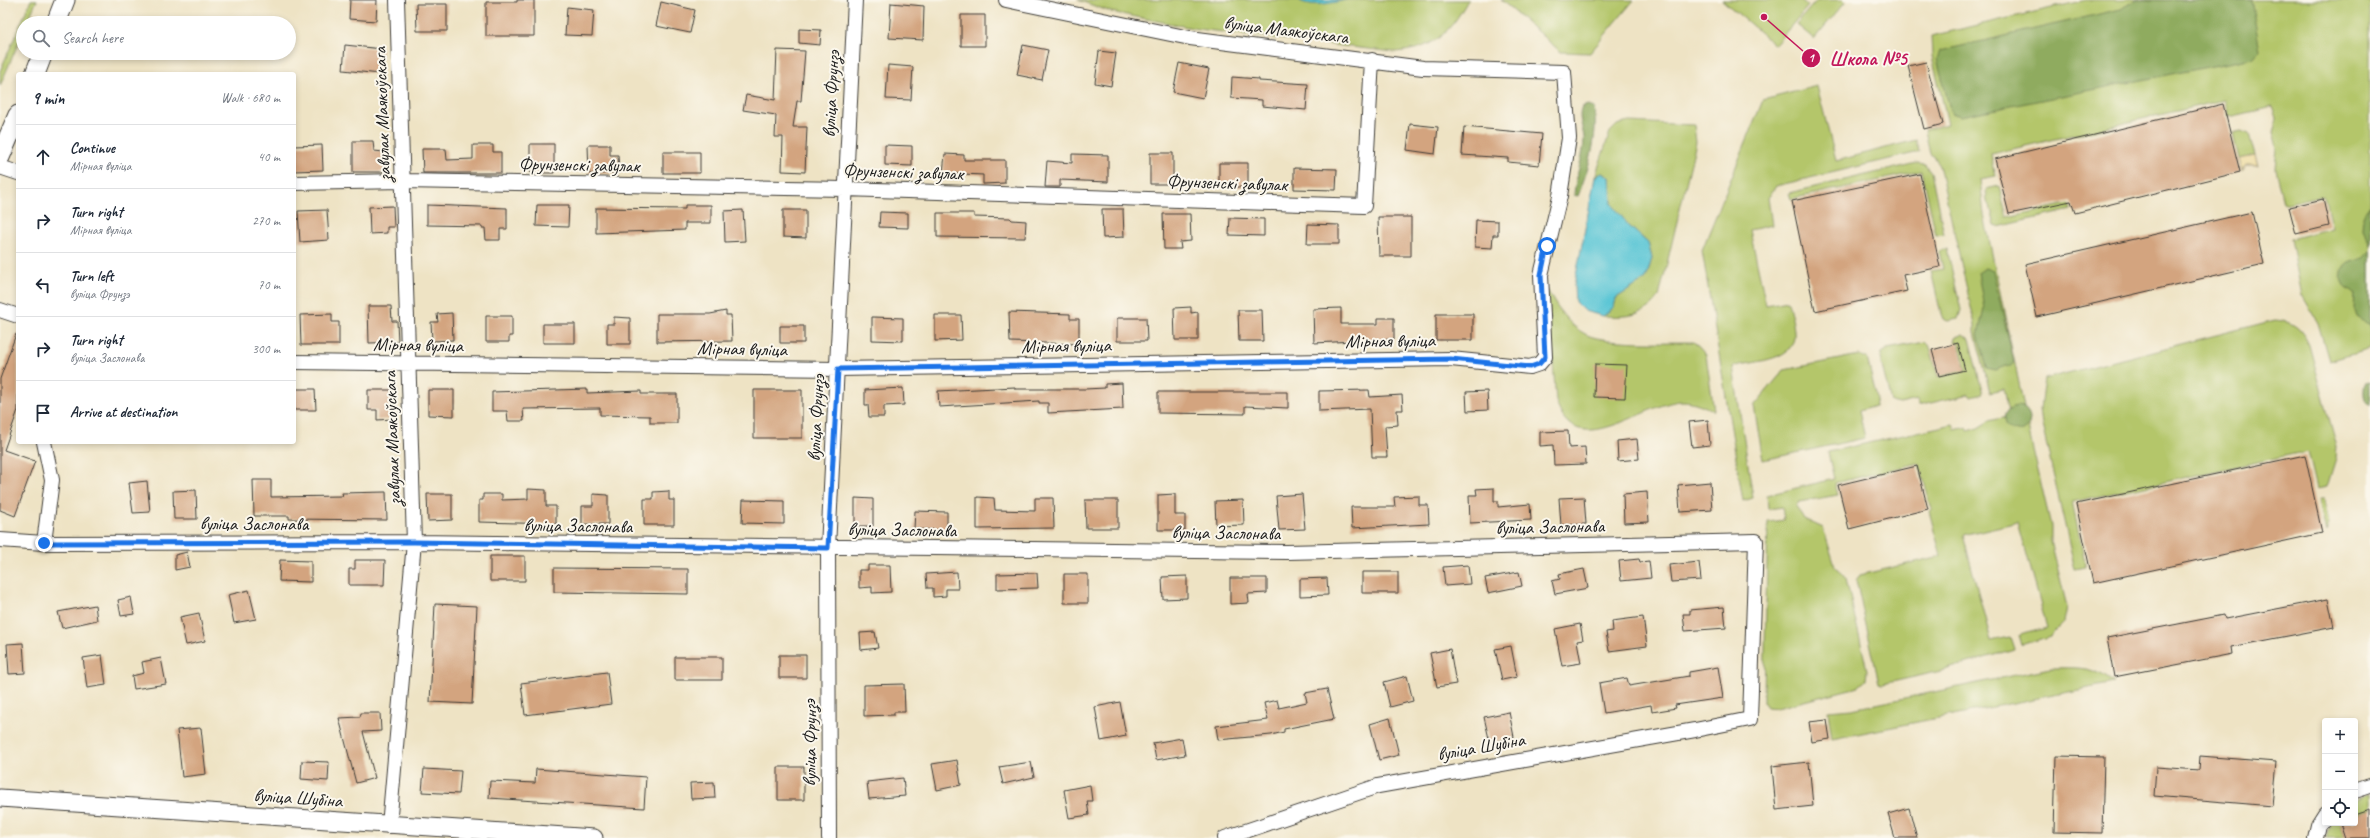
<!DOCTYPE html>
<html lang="en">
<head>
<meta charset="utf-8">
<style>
  :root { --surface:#fff; --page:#f6f6f7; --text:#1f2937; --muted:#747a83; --line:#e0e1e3 }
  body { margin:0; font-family:Caveat,sans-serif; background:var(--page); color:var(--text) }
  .controls { position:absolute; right:12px; bottom:12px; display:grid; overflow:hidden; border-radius:4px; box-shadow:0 2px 6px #0003 }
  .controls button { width:36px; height:36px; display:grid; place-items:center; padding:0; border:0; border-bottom:1px solid var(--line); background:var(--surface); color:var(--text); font:20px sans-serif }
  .stop { position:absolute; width:12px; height:12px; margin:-9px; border:3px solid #1a73e8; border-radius:50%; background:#fff }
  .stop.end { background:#1a73e8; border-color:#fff; box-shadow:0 1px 4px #0008 }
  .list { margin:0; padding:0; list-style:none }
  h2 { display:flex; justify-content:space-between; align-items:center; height:52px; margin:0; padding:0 16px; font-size:17px }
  h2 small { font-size:13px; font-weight:400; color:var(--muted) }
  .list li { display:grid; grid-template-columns:26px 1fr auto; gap:12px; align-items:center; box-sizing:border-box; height:64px; padding:0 16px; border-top:1px solid var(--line) }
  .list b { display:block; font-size:15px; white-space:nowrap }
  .list p { margin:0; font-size:13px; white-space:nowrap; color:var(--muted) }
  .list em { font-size:13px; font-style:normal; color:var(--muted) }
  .icon { flex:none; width:22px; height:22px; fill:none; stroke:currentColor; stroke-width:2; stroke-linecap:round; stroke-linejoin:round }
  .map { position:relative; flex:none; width:2370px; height:838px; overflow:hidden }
  .search { position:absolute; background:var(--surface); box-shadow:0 2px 6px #0003; left:16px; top:16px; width:280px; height:44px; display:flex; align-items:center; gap:10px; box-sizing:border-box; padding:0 14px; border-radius:22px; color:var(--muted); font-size:15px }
  .panel { position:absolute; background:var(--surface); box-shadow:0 2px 6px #0003; left:16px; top:72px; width:280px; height:372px; border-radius:4px }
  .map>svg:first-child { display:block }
  .green { fill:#b4c66a; stroke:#687143 }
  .forest { fill:#8fab5e; stroke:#56643d }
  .sand { fill:#eeda9e; stroke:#857b5d }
  .water { fill:#5bc6d5; stroke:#3c7178 }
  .building { fill:#d3a47f }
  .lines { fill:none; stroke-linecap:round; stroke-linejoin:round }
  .minor-casing { stroke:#3c3a35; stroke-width:16 }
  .tertiary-casing { stroke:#3c3a35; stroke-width:19 }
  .secondary-casing { stroke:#3c3a35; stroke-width:21 }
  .minor { stroke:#fff; stroke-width:14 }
  .tertiary { stroke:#fff; stroke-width:17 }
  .secondary { stroke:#fff; stroke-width:19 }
  .route { stroke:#1a73e8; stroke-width:5 }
  .labels { text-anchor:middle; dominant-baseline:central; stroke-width:4; stroke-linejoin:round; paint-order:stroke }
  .street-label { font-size:19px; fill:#1c1c1c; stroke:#fbf7ec }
  .leader { fill:none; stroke:#c2185b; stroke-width:1.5 }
  .callout-dot { fill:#c2185b; stroke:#fbf7ec; stroke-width:1.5 }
  .mark-label { font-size:12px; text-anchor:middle; font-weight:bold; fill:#fff }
  .callout-label { font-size:20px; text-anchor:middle; font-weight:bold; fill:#c2185b; stroke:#fbf7ec; stroke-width:4; stroke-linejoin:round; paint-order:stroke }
</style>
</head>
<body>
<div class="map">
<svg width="2370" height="838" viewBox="0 0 2370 838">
  <rect width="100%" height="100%" fill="#fbf7ec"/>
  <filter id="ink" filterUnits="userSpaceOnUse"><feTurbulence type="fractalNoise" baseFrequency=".025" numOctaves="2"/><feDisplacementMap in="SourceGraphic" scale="8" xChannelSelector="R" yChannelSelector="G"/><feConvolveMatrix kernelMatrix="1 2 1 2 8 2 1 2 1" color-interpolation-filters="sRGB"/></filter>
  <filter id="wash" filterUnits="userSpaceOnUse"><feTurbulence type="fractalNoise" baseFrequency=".012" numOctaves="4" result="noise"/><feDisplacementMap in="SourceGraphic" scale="16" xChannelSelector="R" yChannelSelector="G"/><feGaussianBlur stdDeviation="0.9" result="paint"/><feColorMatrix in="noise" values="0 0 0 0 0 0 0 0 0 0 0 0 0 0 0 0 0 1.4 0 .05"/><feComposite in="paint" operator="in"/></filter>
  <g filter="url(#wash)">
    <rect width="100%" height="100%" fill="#eee3c4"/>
    <path class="green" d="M31,0h6l-10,23h-4v9l-23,54v-15z
      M1078,0h390c-18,33 -35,50 -74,52l-196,-23 -87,-17z
      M1501,0h133l-44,53 -29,-1z
      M1722,0h79l7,6 -33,39z
      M1817,0h26l2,2 -31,37 -18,-15z
      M2086,0h284v349l-41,12 -11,-38 -16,-27 -11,-57 41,-11 -8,-32 -36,8 -5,-2 -8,-33 2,-21 -4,-15 4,-15 -4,-11 -44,10 -5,-17 -233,54 5,22 -16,3 4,36 47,226 20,85v15l16,66 -3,15 -14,14 -28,9 -3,-10 28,-7 -29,-106 -55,13 28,106 19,-4 4,12 -73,22 -58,13 -4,-1 -23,-103 4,-5 81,-19 -12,-45 3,-1 -13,-47 -84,20 3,12 -39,7 -3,4 8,13 19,9 12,38 11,13 21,91 -1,10 -8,7 -81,21 -10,-1 -3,-4v-10l4,-171 16,-2 -2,-13 -14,2 -1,-14 67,-16 -6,-27 125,-28 2,6 12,-3 1,4 10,-3 11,-7 21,-5 -6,-27 -14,3 -15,-59v-8l-36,-160 -4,-8 -5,-3 -5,-24 23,-6 -16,-68 -1,-20z
      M1817,86l19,75 80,-21 3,12 -143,34 -8,12 4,27 -22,5 16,75 22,-4c2,11 7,25 6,37 -3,24 -43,23 -61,29l20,131 -10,3 -41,-251 61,-150z
      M1629,122l65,3 2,17 -37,155c-12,20 -35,20 -56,19l11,-9 2,-9 30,-19 6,-21 -4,-15 -19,-17 -17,-22 -2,-27 -8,-4 -7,4 15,-45 7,-7z
      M2241,131l8,3 6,22 -16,3 -6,-26z
      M1917,163l8,1 6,8 13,62 -8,1 -14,-64 -131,28 -2,-6z
      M1999,186l8,31 62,-13 2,6 -73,17 -3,-1 -5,-21 -3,-3 -1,-13z
      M1947,249l14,61 -3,9 -10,2 -5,-2 -2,-5 -10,-43 12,-2 -4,-18z
      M1547,289c8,17 22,37 40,46 20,9 82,7 107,7l12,13 8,56c-10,-5 -20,-10 -32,-10 -37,1 -108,65 -126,0z
      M2275,320c18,1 27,9 34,25l28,102 -1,11 -9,29 -10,2 -9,-38 -236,51 14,65 -11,2 -33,-144 -2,-16 4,-30z
      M1963,334l6,5 14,55 -12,3 -2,-3 -51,12 -1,-6 -17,4 -9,-2 -11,-44 1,-5 6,-4 38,-7 5,5 8,30 28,-7 -7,-28h-4l1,-5z
      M1859,355l8,3 10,41 -2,7 -16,5 6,27 -102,22 -9,-54 30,-36z
      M2319,499h5l5,24 -3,9z
      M2050,668c27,0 42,-3 64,15l-282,56 -4,-28 24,-2z
      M2370,794v15l-15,5v-13z
      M2330,823h10l5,15h-19z"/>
    <path class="forest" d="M2137,0h114l9,50 -7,8 -292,58 -10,-3 -14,-54 3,-8 181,-42z
      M1588,105l6,3c5,28 -6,62 -16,88l-4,-1c1,-19 10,-38 10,-57 -1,-11 -7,-21 -2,-31z
      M2370,205v40l-8,-16 1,-14z
      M2370,251v74l-13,-8 -3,-9 1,-14c-4,-4 -9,-4 -12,-9 -2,-4 -2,-9 -1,-13 3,-16 20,-9 28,-21z
      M1985,268l8,3 21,91 -4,5 -5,-1 -9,4 -9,-2 -9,-33 6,-27 -6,-35z
      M2370,382v23c-7,-6 -7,-14 -5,-22z
      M2004 419a13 13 0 1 1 26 0a13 13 0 1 1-26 0Z"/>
    <path class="sand" d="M2255,156l3,9h-11l-5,6 -3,-12z"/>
    <path class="water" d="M1298,0h48c-15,3 -35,8 -48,0z
      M1602,173l8,4 2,27 17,22 19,17 4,15 -6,21 -30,19 -2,9 -11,9 -19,-5 -9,-9 -1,-16 21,-109z"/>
    <g id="blocks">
      <path class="building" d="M350,0h27l-1,21 -27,-2z
        M517,0h17v36h-48v-34h31z
        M661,2l34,8 -5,23 -34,-7z
        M891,3l33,3 -1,34 -34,-2z
        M416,4h31v27h-30z
        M567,7l27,3 -2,26 -27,-1z
        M961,15h24v31h-24z
        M799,29l22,1 -1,15 -21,-2z
        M345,45l37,4 -2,25 -37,-4z
        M1023,45l25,5 -6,30 -25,-5z
        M777,50l28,1 -4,50h-4l-4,26h14l-2,45 -23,-1 1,-34h-8l1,-22 -33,-5 3,-15 29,5z
        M1099,51l17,2 -5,33 -16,-3z
        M1926,62l17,62 -19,5 -16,-63z
        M1179,63l30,6 -6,29 -30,-6z
        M888,65l25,2 -2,33 -25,-1z
        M1232,77l27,2v2l49,3 -2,26 -44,-4v-6l-31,-2z
        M2223,104l17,68 -165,41 -4,-12 -62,13 -14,-55z
        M1410,124l28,3 -3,27 -28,-4z
        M1464,127l78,7 -3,31 -31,-3v-4l-46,-3z
        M353,141h20l1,10 10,1 -1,20h-30z
        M530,144h24v29h-24z
        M322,145l1,25 -29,1v-25z
        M473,145h20v7h8v21h-78l-1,-24h24l1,11 26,-1z
        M588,145h22v10h8l1,18 -30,1z
        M885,145l27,1v20l-27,-1z
        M663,152h37v21h-37z
        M1150,153h23v31h-23z
        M945,154l19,1v5h41v23l-22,1v-9l-40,-2z
        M1072,154l36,1v27l-48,-2v7h-15l2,-26 25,2z
        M1219,163h29v24h-29z
        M1294,168l43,1 -1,21 -42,-1z
        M1920,174l20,93 -37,8 4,16 -92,20 -23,-110z
        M2323,199l6,27 -33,8 -7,-27z
        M427,205l80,3v21h-7v11h-14l-1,-12h-3v-2l-55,-1z
        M537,205h32l-1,22 -32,-1z
        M685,205h26v18h-26v7l-89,3v-25l89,1z
        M393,206l1,21h-7v6l-17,1 -1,-27z
        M1102,209h21l1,28 -21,1z
        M327,210l2,30 -29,2 -2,-31z
        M743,210l2,31 -20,1 -1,-31z
        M783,210h23v28l-23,-1z
        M880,212l28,1v15l-29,-1z
        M2252,212l12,52 -227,53 -12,-53z
        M937,213h37v4l36,1 2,2 14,1 -1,17 -88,-1z
        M1163,214h27l1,27 -11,1 1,7h-17z
        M1378,217h33v39h-32z
        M1230,218l34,1v17l-35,-1z
        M1476,220l22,1v14h-5l-1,13 -17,-1z
        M1308,224l31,1v19h-32z
        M368,306h23l1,15h5l1,21 -29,1z
        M1191,307v6l7,-1v28h-23l-1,-32z
        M1341,308v16h37v-6h16v21l-80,4 -1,-34z
        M1238,310h24l1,31h-24z
        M726,311v4h5l1,26 -75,1v-28h53z
        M1009,312l61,2v5h9v25l-69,-2z
        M452,313l1,27 -21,1 -1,-19h7l-1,-8z
        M332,314v8h7v23h-38l-1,-30z
        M1436,314h37v26h-37z
        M935,315h26l1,25 -27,1z
        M486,316h26v20h-3v6h-23z
        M614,317l16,1v26h-23v-20h7z
        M872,317l31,1v23l-31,-1z
        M1117,318h29l1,23h-30z
        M543,324h32v19h-32z
        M780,326h24v17h-24z
        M16,334h2v76l-14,40 31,11 -20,55 -15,-6v-131z
        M1958,343l7,27 -26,6 -7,-26z
        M1595,364l32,1 -2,33 -31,-1z
        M1122,383l1,26 -75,4v-10h-9v-2l-100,6 -1,-16 77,-4v2h70l20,-1v-4z
        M903,388l1,17 -20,1v11h-15l-1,-12h-3v-15z
        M294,389h21l1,21h-22z
        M587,389v4l54,-2v3h36v29h-27v-7l-50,-1v-7l-77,1 1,12h-16l-1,-10h-15v-19z
        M368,390h27l1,20 -3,-1v10l-16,1v-10h-9z
        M428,390h26v26l-26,-1z
        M754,390h48v48h-48z
        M1369,390l1,7 32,-2 1,15h-6l1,15 -13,1 2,31h-15l-2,-48 -51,2v-20z
        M1487,391l1,19 -21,1 -1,-19z
        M1158,392h130v16l-43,-2v8l-87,-1z
        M1708,420l2,25 -18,2 -3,-25z
        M1568,431l1,17 16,-1 1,17 -32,1 -1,-20 -13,1v-14z
        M1637,439l2,20 -21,2 -1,-20z
        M2305,455l17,78 -229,50 -17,-79z
        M1917,466l11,43 -79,20 -11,-44z
        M253,480h18v17l72,-1 -1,-3 44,-1 1,28 -98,-1v-3h-35z
        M147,481l3,31 -17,1 -4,-30z
        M1710,482l2,28 -32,2 -2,-27z
        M1494,488v13h4v6l32,-3 1,16 -61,3 -1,-28h8l-1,-6z
        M528,489l18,1v16h10v18l-77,-2v-22h4v-6h19v6l26,-1z
        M196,490l1,29h-23l-1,-28z
        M669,491v9h5v25h-30v-26h9v-7z
        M1647,492l2,30 -25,1 -1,-29z
        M427,494h25v26l-24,1z
        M593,494l15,1v29h-26v-18h11z
        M1175,494v21h10v15h-27v-35z
        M1302,494l3,35 -26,1 -3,-34z
        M1419,496v9h9l1,19 -77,4 -1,-21h44l-1,-10z
        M977,497l17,1 1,12 40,1v-13h18l1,30 -77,1z
        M1584,497l2,27 -25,1 -2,-27z
        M855,498l18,1v27h-18z
        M743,500l41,1v23l-42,-1z
        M1085,500h33v28h-32z
        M1243,500l1,25 -28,1 -1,-25z
        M915,511l32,1v18l-33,-1z
        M187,552l3,15 -15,3v-15z
        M490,556h35v25h-35z
        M1639,559l1,3 9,-1 2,17 -30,3 -2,-20z
        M280,560l31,1v21l-32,-1z
        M355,560h30l-1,25h-35v-16h6z
        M1699,562l2,18 -30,2 -2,-17z
        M868,565h22l1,27 -19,1v-6l-13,1v-18h9z
        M1468,565l2,19 -25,2 -2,-19z
        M554,568l134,1v25l-134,-2z
        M1584,569l4,19 -33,6 -3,-13 8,-2 -1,-5z
        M957,572l1,17h-12v7l-13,1v-9h-6l-1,-14z
        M1362,572h36v21h-36z
        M1519,572l3,14 -34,7 -3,-15z
        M1037,573l1,15 -41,1v-15z
        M1064,574h24v29h-24z
        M1187,576v22l-24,1 -1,-22z
        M1230,578h37v15l-19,1 1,9 -19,1z
        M1327,578l1,17 -28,1v-17z
        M249,590l7,29 -22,4 -6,-28z
        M131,597l3,17 -13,2 -3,-16z
        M2328,599l6,28 -103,20 1,7 -118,23 -7,-39 117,-23 1,4z
        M435,604l42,2 -5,98 -42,-2z
        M95,605l2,15 -35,8 -4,-16z
        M1724,607l2,21 -41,3 -2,-17h7v-4z
        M199,613l6,28 -19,4 -6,-28z
        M1643,617l4,29 -38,5 -3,-19 7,-1 -1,-10z
        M1580,624l3,16 -6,1 4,22 -19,3 -7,-37z
        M875,632l3,16 -17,2 -1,-17z
        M23,643l2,30 -16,1 -2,-30z
        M1511,646l6,31 -15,3 -7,-31z
        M1450,649l6,35 -19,3 -7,-34z
        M102,655l4,30 -19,3 -4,-30z
        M779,655h27v23h-27z
        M675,657h47v23h-47z
        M161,658l5,26 -32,5 -2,-13 12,-3 -2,-11z
        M1718,667l5,31 -48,7 1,3 -24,4 -1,-7 -47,8 -5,-30 28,-5 2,8 60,-10v-4z
        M607,672l4,32 -86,11 -4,-32z
        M1407,676l6,25 -23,6 -6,-25z
        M904,684l1,28h-11v3l-30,1v-31z
        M1327,689l7,30 -50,10v3l-13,3 -53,5 -2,-14 52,-6 -4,-17 13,-3 2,8 28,-6 -2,-9z
        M1120,702l6,34 -25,5 -6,-34z
        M1509,712l5,25 -24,6 -6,-26z
        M361,713h19l1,18 -18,1 12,46 -19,5 -17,-65 21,-1z
        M1390,718l9,37 -20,5 -9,-36z
        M1827,720l3,19 -18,3 -3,-20z
        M201,728l5,46 -24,3 -5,-47z
        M1182,738l3,17 -29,5 -3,-17z
        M2056,756l48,1 -2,76 -48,-1z
        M2200,756l76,6 -4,44 -118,-10 2,-29 43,3z
        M957,760l4,25 -24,5 -5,-26z
        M302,761l27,1 -1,19 -27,-2z
        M1031,762l3,15 -31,7 -4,-17z
        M1809,762l4,44 -37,4 -4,-44z
        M778,767h26v33h-26z
        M424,769l37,2 -2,23 -37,-2z
        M536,769l110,8 -2,31 -155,-10 1,-17 45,2z
        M903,778l2,18 -36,3 -2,-17z
        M714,782l1,16 -24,1 -1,-16z
        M1090,785l2,16h-5l2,14 -20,3 -5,-28z
        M1909,808l8,30h-22l-7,-24z
        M2370,809v29h-25l-5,-15h15v-9z"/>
    </g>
  </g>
  <g filter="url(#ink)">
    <use href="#blocks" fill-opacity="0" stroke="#3c3a35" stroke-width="1"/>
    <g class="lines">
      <defs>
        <path id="minor" d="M0,167l18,6
          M294,183l109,-2 442,8 519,17 8,-146
          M0,310l18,6
          M294,362l544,7 613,-10 79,8 9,-3 6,-7 -4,-82 19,-79 9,-58 -5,-66 -141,-4 -233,-30 -184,-38
          M44,442l8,38 -8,63
          M0,540l44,3 370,-1 873,10 469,-11 -6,178 -55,11 -317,56 -153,52
          M2355,791l15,-5
          M389,826l25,-284 -17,-542
          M829,838l-1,-290 27,-548
          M2315,838l3,-13 7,-11"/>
        <path id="tertiary" d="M0,798l594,40"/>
        <path id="secondary" d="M56,23l9,-23
          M35,74l8,-21
          M0,157l18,-42"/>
      </defs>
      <use href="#minor" class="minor-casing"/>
      <use href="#tertiary" class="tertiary-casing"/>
      <use href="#secondary" class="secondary-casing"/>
      <use href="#minor" class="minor"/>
      <use href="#tertiary" class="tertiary"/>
      <use href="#secondary" class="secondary"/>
    </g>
  </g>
  <g class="lines" filter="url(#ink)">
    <path class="route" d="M44,543l370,-1 414,6 10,-179 613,-10 79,8 9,-3 6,-7 -4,-82 6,-29"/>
  </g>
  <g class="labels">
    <g class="street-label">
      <text transform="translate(1286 30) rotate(7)">вуліца Маякоўскага</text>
      <text transform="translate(831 94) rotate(-87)">вуліца Фрунзэ</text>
      <text transform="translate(382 114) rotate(-92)">завулак Маякоўскага</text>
      <text transform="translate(579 165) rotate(1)">Фрунзенскі завулак</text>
      <text transform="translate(903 172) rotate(2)">Фрунзенскі завулак</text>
      <text transform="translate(1227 183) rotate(2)">Фрунзенскі завулак</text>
      <text transform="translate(1390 341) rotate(-1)">Мірная вуліца</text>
      <text transform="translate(418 345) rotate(1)">Мірная вуліца</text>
      <text transform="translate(1066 346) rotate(-1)">Мірная вуліца</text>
      <text transform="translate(742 349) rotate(1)">Мірная вуліца</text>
      <text transform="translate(816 418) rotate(-87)">вуліца Фрунзэ</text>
      <text transform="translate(392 438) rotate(-92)">завулак Маякоўскага</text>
      <text x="254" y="524">вуліца Заслонава</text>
      <text transform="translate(578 526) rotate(1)">вуліца Заслонава</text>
      <text transform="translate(1550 527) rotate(-1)">вуліца Заслонава</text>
      <text transform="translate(902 530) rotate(1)">вуліца Заслонава</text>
      <text transform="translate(1226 533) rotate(1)">вуліца Заслонава</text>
      <text transform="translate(810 743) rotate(-90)">вуліца Фрунзэ</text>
      <text transform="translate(1481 747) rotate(-10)">вуліца Шубіна</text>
      <text transform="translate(298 798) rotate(4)">вуліца Шубіна</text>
    </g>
  </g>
  <path class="leader" d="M1764 17L1811 58"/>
  <g class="callout-dot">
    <circle cx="1764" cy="17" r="4"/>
    <circle cx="1811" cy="58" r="10"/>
  </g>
  <g class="mark-label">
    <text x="1811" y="62">1</text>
  </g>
  <g class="callout-label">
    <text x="1868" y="65">Школа №5</text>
  </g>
</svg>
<div class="controls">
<button>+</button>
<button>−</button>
<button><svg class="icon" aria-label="locate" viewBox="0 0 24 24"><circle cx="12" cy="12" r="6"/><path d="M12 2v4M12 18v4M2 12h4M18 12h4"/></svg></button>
</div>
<div class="stop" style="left:1547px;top:246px"></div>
<div class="stop end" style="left:44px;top:543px"></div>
<div class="search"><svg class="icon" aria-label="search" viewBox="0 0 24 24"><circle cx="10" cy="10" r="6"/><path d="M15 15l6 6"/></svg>Search here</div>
<section class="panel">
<h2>9 min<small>Walk · 680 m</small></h2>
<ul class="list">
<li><svg class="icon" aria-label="ahead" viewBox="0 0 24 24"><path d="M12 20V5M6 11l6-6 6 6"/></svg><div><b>Continue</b><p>Мірная вуліца</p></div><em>40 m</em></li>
<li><svg class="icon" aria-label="right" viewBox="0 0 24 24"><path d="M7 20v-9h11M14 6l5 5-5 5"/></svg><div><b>Turn right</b><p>Мірная вуліца</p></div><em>270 m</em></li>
<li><svg class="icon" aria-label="left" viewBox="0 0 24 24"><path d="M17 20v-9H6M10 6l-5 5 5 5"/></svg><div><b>Turn left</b><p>вуліца Фрунзэ</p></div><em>70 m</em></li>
<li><svg class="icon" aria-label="right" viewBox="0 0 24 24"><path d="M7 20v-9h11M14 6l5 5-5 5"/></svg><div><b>Turn right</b><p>вуліца Заслонава</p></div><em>300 m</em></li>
<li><svg class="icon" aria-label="arrive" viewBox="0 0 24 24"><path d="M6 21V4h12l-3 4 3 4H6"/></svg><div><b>Arrive at destination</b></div></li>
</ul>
</section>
</div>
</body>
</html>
